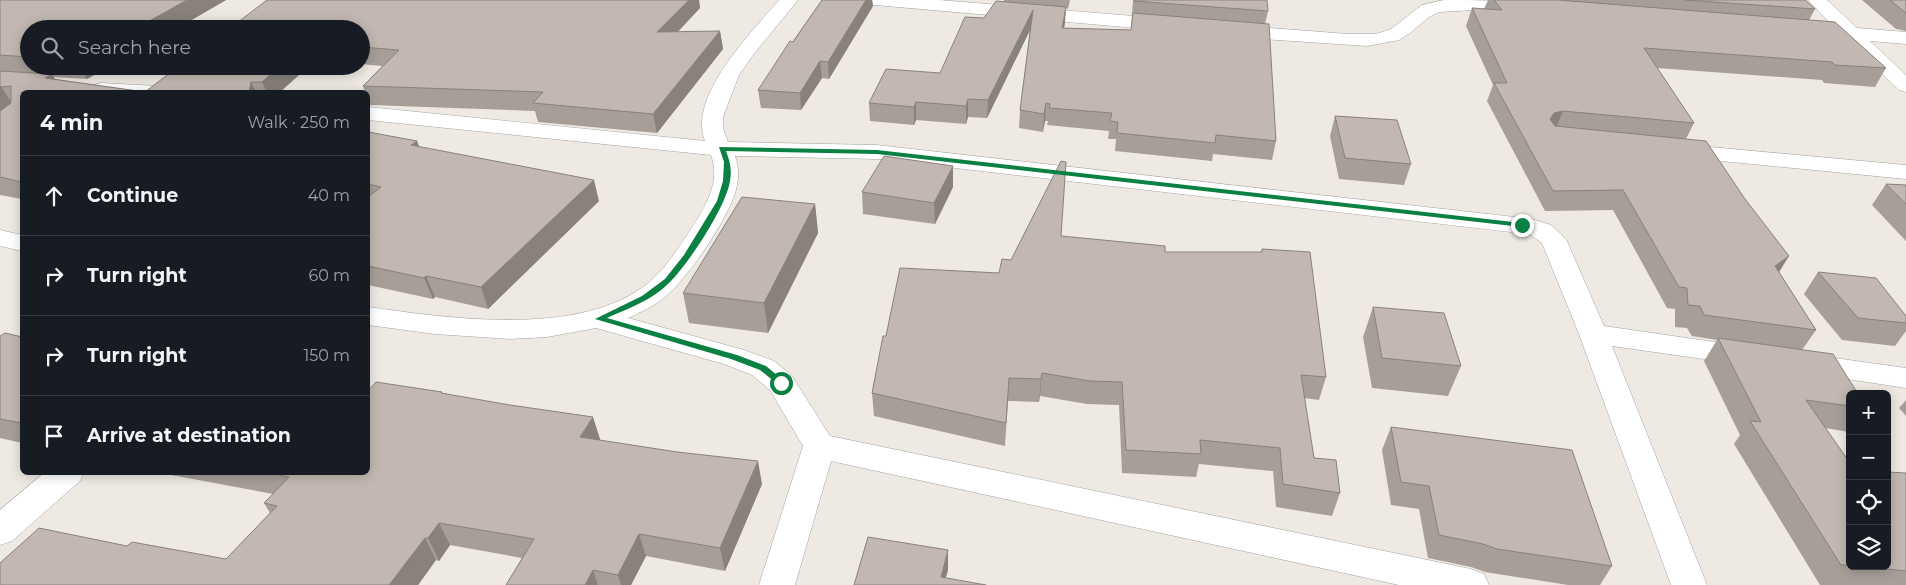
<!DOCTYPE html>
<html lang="en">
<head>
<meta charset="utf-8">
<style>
  :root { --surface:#171b24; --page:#20242c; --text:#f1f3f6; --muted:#9ea1a6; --line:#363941 }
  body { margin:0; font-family:Montserrat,sans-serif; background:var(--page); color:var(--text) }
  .controls { position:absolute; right:15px; bottom:15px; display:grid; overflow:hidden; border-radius:8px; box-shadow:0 2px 12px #0003 }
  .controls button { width:45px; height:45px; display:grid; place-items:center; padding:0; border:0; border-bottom:1px solid var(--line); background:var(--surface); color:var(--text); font:25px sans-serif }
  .stop { position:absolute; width:15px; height:15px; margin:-11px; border:4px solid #0b8043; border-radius:50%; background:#fff }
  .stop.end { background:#0b8043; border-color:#fff; box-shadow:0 1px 5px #0008 }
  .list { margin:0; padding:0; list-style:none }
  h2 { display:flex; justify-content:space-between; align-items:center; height:65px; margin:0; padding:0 20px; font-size:21px }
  h2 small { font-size:16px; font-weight:400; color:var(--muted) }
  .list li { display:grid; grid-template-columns:32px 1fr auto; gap:15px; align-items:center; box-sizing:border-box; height:80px; padding:0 20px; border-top:1px solid var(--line) }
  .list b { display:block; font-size:19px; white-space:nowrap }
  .list em { font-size:16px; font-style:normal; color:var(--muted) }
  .icon { flex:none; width:28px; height:28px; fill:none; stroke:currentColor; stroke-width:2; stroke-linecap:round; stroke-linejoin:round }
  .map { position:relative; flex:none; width:1906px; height:585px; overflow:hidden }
  .search { position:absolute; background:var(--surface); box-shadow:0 2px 12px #0003; left:20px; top:20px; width:350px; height:55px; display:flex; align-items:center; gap:12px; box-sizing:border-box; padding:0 18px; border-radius:28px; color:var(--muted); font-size:19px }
  .panel { position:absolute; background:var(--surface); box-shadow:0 2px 12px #0003; left:20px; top:90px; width:350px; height:385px; border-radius:8px }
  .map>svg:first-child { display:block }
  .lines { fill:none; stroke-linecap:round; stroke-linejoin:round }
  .minor-casing { stroke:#a3a3a3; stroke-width:1 }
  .minor { fill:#fff; fill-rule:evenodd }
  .wall { fill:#a79e98 }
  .shaded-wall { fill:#88817c }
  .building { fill:#c2b8b1; stroke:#88817c }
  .route { fill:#0b8043 }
</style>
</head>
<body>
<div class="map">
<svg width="1906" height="585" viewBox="0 0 1906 585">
  <rect width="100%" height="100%" fill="#eee9e2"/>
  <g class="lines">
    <defs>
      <path id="minor" d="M779,0h19l-45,55 -14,20 -16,42v11l5,14 149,3 655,74 19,6 15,14 38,87 152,22 5,7 -5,7 -10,3 -134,-19 95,239h-36l-92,-251 -37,-91 -13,-9 -652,-75 -142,-3c4,11 4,22 1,34 -8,29 -48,88 -71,107 -11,9 -24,15 -37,21l116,32 30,11 18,15 38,60 641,133 13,5 5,11h-90l-568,-124 -36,124h-36l44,-139 -33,-56 -18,-15 -28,-11 -128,-36 -49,9 -37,2 -75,-5 -67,-9v-18c79,11 207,30 275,-20 21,-15 34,-37 48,-58 15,-23 30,-47 20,-74l-343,-35v-13l337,34c-18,-45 48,-110 74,-141z
        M866,0h73l231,19 7,2 2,4 -2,4 -7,2 -295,-26 -6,-1z
        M1444,0c28,0 58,0 85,4l3,4 -3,4 -6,1 -48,-3 -36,2 -10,5 -19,16 -11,7 -32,6 -135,-9 -7,-2 -3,-4 3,-4 7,-2 116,9h28l15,-5 31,-24z
        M1808,0h19l30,28 49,4v12l-36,-3 36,34v17l-7,-2 -53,-51 -43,-5 -2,-4 2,-4 7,-2 23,2z
        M101,83l57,3 7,2 3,4h-75l-2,-3 3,-4z
        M1678,144l228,21v14l-236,-23 -3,-5 3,-5z
        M0,230l22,5v16l-22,-5z
        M1806,354l100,14v20l-111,-17 -4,-7 4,-7z
        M45,472h39l-4,9 -68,60 -12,4v-35z"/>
    </defs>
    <use href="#minor" class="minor-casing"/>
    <use href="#minor" class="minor"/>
  </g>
  <path class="wall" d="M0,0h226l-50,29h-147v37h81l-23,13 -34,-2 2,2 90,13 164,-26 -29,26h-258v107l-22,-4z
    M267,0h432l1,8 -22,24 42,-1 3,18 -66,84 -119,-11 -3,-11 -165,-6 -2,-7v-6h-3l-2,-6 19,-20 -21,-2v-35z
    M822,0h50l1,6 -44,73 -7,-1 -21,32 -40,-2 -3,-18z
    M1004,0h66l-2,9 -2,-1 -2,20 67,2 2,-30 135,11 -3,13 11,117 -4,19 -59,-6 -1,7 -97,-10 1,-12h-8l1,-8 -62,-6 1,-4h-3l-2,11 -24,-4 1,-18 10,-80 -43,88 -19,-1 -2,7 -50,-4 -2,5 -44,-4 -1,-18 71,-30 64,-71z
    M1488,0h317l10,9 -6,11 77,48 -11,19 -51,-4 -2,-3 -165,-12 37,55 -8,16 93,133 37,58 -14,20 48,44v37l-1,1 -24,-4 25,35v103h37l19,-93v112h-86l-86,-141 6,-9 -36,-74 13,-21 -25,-4 -5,-8 -12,-1v-18l-8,-1 -54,-98 -68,1 -58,-110 6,-16 -27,-59 6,-18 12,1z
    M1862,0h44v31l-10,-2z
    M1335,116l76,48 -7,21 -65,-6 -9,-43z
    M368,132l49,9 2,6 180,54 -111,108 -53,-12 -2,2 -65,-14z
    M1886,184l20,1v56l-34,-36z
    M953,187l-18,37 -72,-10 -1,-22z
    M815,204l3,29 -50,100 -79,-10 -6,-30z
    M1061,236l104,16h96l1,-3 64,128 -7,23 -15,-2 10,60 26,35 -8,23 -56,-9 -3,-36 -74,-7 -3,13 -74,-4 -3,-68 -32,-1 -47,-8 -1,6 -31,-1 -3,45 -131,-30 -2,-23 14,-57 113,-63 12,-13z
    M1818,272l88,44v15l-11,15 -53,-6 -38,-46z
    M1373,307l88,59 -13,30 -76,-8 -9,-51z
    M0,336l22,1v106l-22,-5z
    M442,392l1,2 157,45 -1,1 163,44 -37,87 -79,-15 -15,29h-125l16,-27 -72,-13 -11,16 -3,-1 -18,25h-418l127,-39 99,13 44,-46 -6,-10 9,-9 -118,-22h213z
    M1906,400v16l-7,-8z
    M1391,427l221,139 -12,19h-32l-83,-13 -14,-5 -43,-9 -9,-49 -28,-4 -9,-55z"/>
  <path class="shaded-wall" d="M187,0h39l-50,29h-41z
    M689,0h10l1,8 -40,42 -3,-18z
    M866,0h6l1,6 -44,73 -1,-17z
    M1066,7l-1,16 -4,21 1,-16z
    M1033,10l-1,16 -45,92 1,-18z
    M720,31l3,18 -66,84 -4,-19z
    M820,61l2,17 -21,32 -1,-17z
    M80,66h30l-23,13z
    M280,66h29l-29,26h-13l-5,-10z
    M52,74l11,18 -18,-14z
    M251,82l5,10h-7z
    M1,86l12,19 -13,10v-28z
    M968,99v18l-2,7v-18z
    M916,102v18l-2,5v-18z
    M1046,103l-1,18 -2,11 1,-18z
    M1563,111l-8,19 -5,-11 4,-6z
    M417,141l7,20 -13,-16z
    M953,166v21l-18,37 -1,-21z
    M594,180l5,21 -111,108 -7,-22z
    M815,204l3,29 -50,100 -4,-30z
    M1789,256l-13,21 -1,-11z
    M426,276l9,21 -2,2 -9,-21z
    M1042,373l-2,23 -1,6 2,-23z
    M593,417l7,22 -12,20 -8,-22z
    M758,461l4,23 -37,87 -5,-23z
    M439,523l11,22 -11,16 -11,-23z
    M639,534l7,22 -15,29h-10l-3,-10z
    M425,538l11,22 -18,25h-29z
    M948,550v20l-4,15 -3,-8z
    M593,570l5,15h-13z"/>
  <path class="building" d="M0,0h187l-52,29h-106v28l-29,-2z
    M267,0h422l-32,32 63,-1 -67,83 -120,-11 10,-11 -180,-6 36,-36 -38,-3v-18h-132z
    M822,0h44l-38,62 -8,-1 -20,32 -42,-3 32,-49 3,1z
    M1134,0h133l1,11 -134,-10z
    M1494,0h64l277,22 51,46 -51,-3 -3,-3 -188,-14 50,75 -131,-12 -9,2 -4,6 5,7 151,15 39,58 44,57 -14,10 41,64 -112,-15 -4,-9 -12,-1 -1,-17 -8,-1 -56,-97 -70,1 -59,-108h13l-35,-75 30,2z
    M1685,0h120l10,9z
    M1890,0h16v13z
    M996,1l70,6 -4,21 69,2 2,-17 136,11 7,117 -60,-6 -1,8 -98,-10 1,-11 -8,-1 2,-8 -63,-5 1,-4 -4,-1 -2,11 -24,-4 13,-100 -45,90 -20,-1 -2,7 -50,-4 -2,5 -45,-4 17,-34 54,4 25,-56 19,1z
    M179,66h101l-18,16h-11l-2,10h-227v90l-22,-5v-66l11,-8v-17l-11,1v-16l52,3 -7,4 100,14z
    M1335,116l62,4 14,44 -66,-6z
    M368,132l49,9 -6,4 183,35 -113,107 -55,-11 -2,2 -56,-12v-69l13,-10 -13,-3z
    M884,156l69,10 -19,37 -72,-11z
    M1061,161l5,1 -5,74 104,10v6h97v-3l48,3 16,125 -25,-2 13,83 22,2 4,33 -57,-9 -3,-36 -80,-8 1,14 -75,-4 -4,-68 -32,-1 -48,-8 -1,6 -32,-1 -3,45 -134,-30 11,-57h3l14,-68 99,5 3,-14 9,1z
    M1886,184l20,1v19z
    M742,197l73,7 -51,99 -81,-10z
    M1818,272l58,6 30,38v7l-48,-5z
    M1373,307l71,6 17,53 -79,-8z
    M5,333l17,4v86l-22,-4v-83z
    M1718,338l115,16 25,40h-8v12l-44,-6 44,63v102h-9l-91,-144 11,1z
    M376,382l66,10 -1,1 69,12 83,12 -13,20 97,15 81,9 -38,87 -81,-14 -21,41 -25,-5 -8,15h-79l28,-46 -95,-16 -11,15h-3l-36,47h-389v-22l39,-35 88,18 5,-4 94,17 51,-53 -13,-3 25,-26 -25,-5h104v-81z
    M1391,427l181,23 40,116 -115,-17 -14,-5 -44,-9 -10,-49 -28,-4z
    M1887,472l19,1v98l-48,-5h29z
    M868,537l80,13 -7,27 45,8h-132z"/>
  <path class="route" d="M719,147l158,3 645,73 3,2 -3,2 -645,-73 -151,-3c4,10 6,19 4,30 -4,26 -41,82 -60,101 -17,18 -41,26 -63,36l130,37 29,11 18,15v5l-3,1 -21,-17 -29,-11 -136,-40 47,-23 23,-17 19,-24 33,-54 6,-20 1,-19z"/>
</svg>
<div class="controls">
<button>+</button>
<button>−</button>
<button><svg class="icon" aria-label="locate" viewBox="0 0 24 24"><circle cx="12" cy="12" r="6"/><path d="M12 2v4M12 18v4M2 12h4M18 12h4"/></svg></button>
<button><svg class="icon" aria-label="layers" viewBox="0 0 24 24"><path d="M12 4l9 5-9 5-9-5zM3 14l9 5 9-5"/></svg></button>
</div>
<div class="stop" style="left:781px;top:383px"></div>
<div class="stop end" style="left:1522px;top:225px"></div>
<div class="search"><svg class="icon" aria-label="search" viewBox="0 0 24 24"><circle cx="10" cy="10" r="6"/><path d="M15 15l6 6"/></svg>Search here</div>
<section class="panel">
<h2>4 min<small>Walk · 250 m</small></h2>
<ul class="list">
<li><svg class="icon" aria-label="ahead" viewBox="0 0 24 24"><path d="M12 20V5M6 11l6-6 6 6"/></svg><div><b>Continue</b></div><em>40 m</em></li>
<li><svg class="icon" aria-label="right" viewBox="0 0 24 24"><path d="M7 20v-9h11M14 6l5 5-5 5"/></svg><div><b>Turn right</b></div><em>60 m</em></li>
<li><svg class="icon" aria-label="right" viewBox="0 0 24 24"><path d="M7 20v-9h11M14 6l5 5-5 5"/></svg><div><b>Turn right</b></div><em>150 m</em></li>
<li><svg class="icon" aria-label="arrive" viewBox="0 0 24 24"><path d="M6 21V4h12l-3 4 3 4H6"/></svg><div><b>Arrive at destination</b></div></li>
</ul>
</section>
</div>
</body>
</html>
